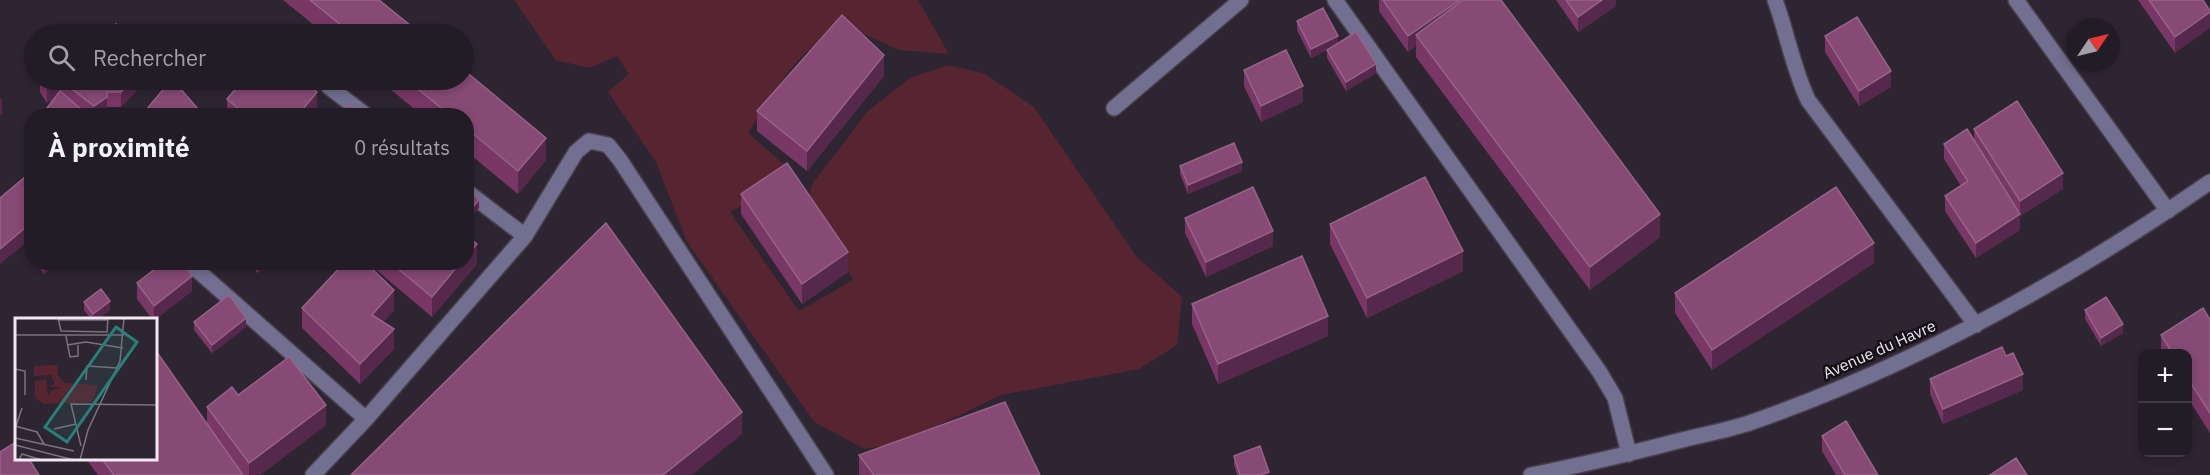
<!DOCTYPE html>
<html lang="fr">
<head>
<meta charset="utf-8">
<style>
  :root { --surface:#221c26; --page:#2e2932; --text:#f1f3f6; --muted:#a2a1a7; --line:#3f3a43 }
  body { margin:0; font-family:"IBM Plex Sans",sans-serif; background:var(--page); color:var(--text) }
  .controls { position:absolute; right:18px; bottom:18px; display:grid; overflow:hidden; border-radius:12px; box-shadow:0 3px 9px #0003 }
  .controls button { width:54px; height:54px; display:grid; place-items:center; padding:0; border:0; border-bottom:2px solid var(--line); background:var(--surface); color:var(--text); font:30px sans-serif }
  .compass { position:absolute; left:2066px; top:18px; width:54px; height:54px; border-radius:50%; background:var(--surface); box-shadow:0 3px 9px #0003; rotate:55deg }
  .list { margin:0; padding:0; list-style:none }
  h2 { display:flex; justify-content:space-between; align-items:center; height:78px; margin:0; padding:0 24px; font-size:26px }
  h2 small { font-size:20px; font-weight:400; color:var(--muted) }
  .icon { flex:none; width:33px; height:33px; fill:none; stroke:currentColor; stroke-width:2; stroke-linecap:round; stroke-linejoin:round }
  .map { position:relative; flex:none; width:2210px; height:475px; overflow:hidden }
  .search { position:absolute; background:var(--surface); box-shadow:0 3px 9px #0003; left:24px; top:24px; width:450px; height:66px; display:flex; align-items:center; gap:15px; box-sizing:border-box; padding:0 21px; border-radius:33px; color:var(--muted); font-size:22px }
  .panel { position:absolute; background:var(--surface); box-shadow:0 3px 9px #0003; left:24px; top:108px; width:450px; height:162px; border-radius:24px }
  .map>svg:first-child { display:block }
  .green { fill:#572431 }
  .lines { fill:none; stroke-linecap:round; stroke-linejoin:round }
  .minor-casing { stroke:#49404d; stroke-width:18 }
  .minor { stroke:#736f90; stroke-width:15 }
  .wall { fill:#793766 }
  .shaded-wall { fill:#56284b }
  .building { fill:#864a75; stroke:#966388; stroke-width:1.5 }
  .labels { text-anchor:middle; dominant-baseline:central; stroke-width:5; stroke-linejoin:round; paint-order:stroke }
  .street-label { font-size:16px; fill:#efe9f2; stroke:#141016 }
  .inset-road { fill:none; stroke:#7b737f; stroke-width:1.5 }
  .view { fill:#25827b; fill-opacity:0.15; stroke:#25827b; stroke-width:3 }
  .inset-edge { fill:none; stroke:#efe9f2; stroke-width:3 }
</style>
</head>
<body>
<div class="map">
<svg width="2210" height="475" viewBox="0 0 2210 475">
  <rect width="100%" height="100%" fill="#2e2532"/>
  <path class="green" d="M514,0h404l31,54 -50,-4 -53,-24c-48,21 -72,65 -98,107l48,42 -66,37 69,99 54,-31 -45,-77 4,-19 56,-73 42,-33 38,-13 35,8 51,34 102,149 46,41 -5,48 -38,24 -138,26 -97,47 -39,7 -51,-27 -127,-180 -31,-80 -48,-70 21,-18 -12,-18 -28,12 -33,-8z"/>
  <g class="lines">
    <defs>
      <path id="minor" d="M1335,0l264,371 16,27 14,56
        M1775,0c12,33 18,68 33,100l168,225
        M2016,0l152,211
        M329,87l38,29
        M1114,108l127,-108
        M466,191l59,45
        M188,262l178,157
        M313,475l53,-56 159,-183 51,-84 13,-11 19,4 12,15 206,315
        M1531,475c51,-10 101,-22 151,-35 23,-6 48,-10 70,-18 163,-57 316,-142 458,-240"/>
    </defs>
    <use href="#minor" class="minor-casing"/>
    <use href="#minor" class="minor"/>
  </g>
  <path class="wall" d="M283,0h96l42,34h-96z
    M1379,0h122l159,237 -70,53 -174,-233v-11l-8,6 -29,-41z
    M1556,0h60v6l-38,26z
    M2138,0h65l-28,53z
    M1297,21l41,22 38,30 -30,18 -19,-33v-8l-16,8 -14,-28z
    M1825,36l66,51 -32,19 -34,-54z
    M1244,70l59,32 -42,20 -17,-36z
    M884,76l-77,95 -50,-40v-20z
    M40,80h107l-26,27h-14v6l-4,3h-56v-8l8,-10 -8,5 -7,-11z
    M379,80h85l82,80 -28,34 -52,-43v-35h-43z
    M227,99l90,8 -7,9h-81l-2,-2z
    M1974,129l89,60 -43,27v14l-44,28 -31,-47v-15l16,-10 -17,-27v-15l30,-3z
    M1180,166l62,5 -54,23 -8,-20z
    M741,194l107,78 -46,32 -61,-90z
    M1185,218l88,28 -67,31 -21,-44z
    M1330,224l133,47 -96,47 -37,-74z
    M32,244v13l-3,-3v-8z
    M36,262h24l-16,12z
    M246,262h22l-10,11z
    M367,262h99l11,2 -45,53z
    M1874,263l-162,107 -37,-57v-20z
    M137,283l55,8 -36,28h-4l-15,-20z
    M84,302l26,8 -12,9h-7l-7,-9z
    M1192,304l136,32 -110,48 -26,-60z
    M302,308l92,2 -11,12 11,27 -34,35 -58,-56z
    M2085,310l38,23 -22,13 -16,-27z
    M2210,320v113l-23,-36v-43h-26v-19z
    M194,322l52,5 -34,26 -18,-23z
    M1930,379l93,11 -80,34 -13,-30z
    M238,395l88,30 -66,50h-162l-12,-16h70l51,-36v-16z
    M1822,436l56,39h-42l-14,-24z
    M859,455l181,20h-181z
    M1234,456l35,19h-32l-3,-10z"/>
  <path class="shaded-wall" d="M1460,0h22l-66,35v11l-8,6v-16z
    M1602,0h14v6l-38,26v-15z
    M2210,12v16l-35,25v-16z
    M1338,36v8l-27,14v-9z
    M884,55v21l-77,95v-20z
    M1376,64v9l-30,18v-9z
    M1891,71v16l-32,19v-15z
    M60,80v15l-13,8v-16z
    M132,80h15l-26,27v-15z
    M1303,86v16l-42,20v-16z
    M107,92v21l-4,3h-9v-10z
    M317,92v15l-7,9h-13z
    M2,98v16l-2,1v-16z
    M546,138v22l-28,34v-23z
    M1242,162v9l-54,23v-9z
    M2063,173v16l-43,27v14l-44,28v-15l44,-29v-13z
    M479,200v8l-13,15v-8z
    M1660,214v23l-70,53v-23z
    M32,222v16l-32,26v-15z
    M1273,231v15l-67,31v-15z
    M1874,243v20l-162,107v-20z
    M477,244v20l-45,53v-20l29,-35h5v-6z
    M1463,251v20l-96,47v-20z
    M848,252v20l-46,32v-20z
    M49,262h11l-16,12v-8z
    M258,262h10l-10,11z
    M192,276v15l-36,28h-2v-13z
    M394,290v20l-22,25v-20z
    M110,301v9l-12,9h-5v-5z
    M1328,316v20l-110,48v-20z
    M246,318v9l-34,26v-8z
    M2123,324v9l-22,13v-8z
    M394,329v20l-34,35v-20z
    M2023,374v16l-80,34v-15z
    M326,405v20l-66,50h-11v-12z
    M742,412v22l-50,41h-29z
    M1269,472v3h-10z"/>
  <path class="building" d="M310,0h69l42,34h-69z
    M1383,0h77l-52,36z
    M1463,0h38l159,214 -70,53 -174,-232z
    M1566,0h36l-24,17z
    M2149,0h54l7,11v1l-35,25z
    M1323,8l15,28 -27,13 -14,-28z
    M842,15l42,40 -77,96 -50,-40z
    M1857,17l34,54 -32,20 -34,-55z
    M116,24l10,10h-25z
    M1356,32l20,32 -30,18 -19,-32z
    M1286,50l17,36 -42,20 -17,-36z
    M464,70l82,68 -28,33 -52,-43v-12h-15l-44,-36h57z
    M42,80h90l-11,12h-14v5l-13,9 -34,-26 -13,7z
    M171,80h2l31,36h-63z
    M243,80h59l15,12 -20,24h-50l-20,-17z
    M60,91l29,25h-34l-8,-8z
    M2017,101l46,72 -43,28 -46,-72z
    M349,105l12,11h-20z
    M1967,129l53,85 -44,29 -31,-47 23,-15 -24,-37z
    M1234,143l8,19 -54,23 -8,-19z
    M787,163l61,89 -46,32 -61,-90z
    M32,171v51l-32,27v-51z
    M1425,177l38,74 -96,47 -37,-74z
    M1253,187l20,44 -67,31 -21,-44z
    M1836,187l38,56 -162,107 -37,-57z
    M466,189l13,11 -13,15z
    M606,223l136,189 -79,63h-312z
    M466,235l11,9 -11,12z
    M1302,256l26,60 -110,48 -26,-60z
    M42,262h7l-5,4z
    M164,262h18l10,14 -38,30 -17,-23z
    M345,262h20l29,28 -22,25 22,14 -34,35 -58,-56z
    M390,262h71l-29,35z
    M101,289l9,12 -17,13 -9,-12z
    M229,295l17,23 -34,27 -18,-23z
    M2106,297l17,27 -22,14 -16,-28z
    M2203,308l7,12v93l-23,-36v-23h-14l-12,-19z
    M2002,347l4,9 7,-3 10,21 -80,35 -13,-30z
    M156,351l87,124h-129l-12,-16h54z
    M289,357l37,48 -77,58 -42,-56 25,-20 6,8z
    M1005,402l35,73h-166l-15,-20z
    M1846,421l32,54h-33l-23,-39z
    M16,442v17h13l10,16h-39v-23z
    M1260,446l9,26 -10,3h-19l-6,-19z
    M2016,458l11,17h-37z"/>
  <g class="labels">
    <g class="street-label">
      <text transform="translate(1879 349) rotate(-24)">Avenue du Havre</text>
    </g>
  </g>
  <g transform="translate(15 318)">
    <rect width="142" height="142" fill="#2e2532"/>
    <path d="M42,47l2,12 6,6 33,2 -5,17 -49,2 -9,-6v-17l11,-2 2,17 4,-6 10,-3h-12l4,-4 -3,-8 -17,1v-10z" fill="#572431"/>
    <path class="inset-road" d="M43,0l3,13 46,1 1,-14M43,2h50M0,17h109M51,18l4,21 8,-1v-11M52,27l19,-3 37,6M0,51l10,2v24M71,62l1,-14 31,2M0,108l22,6 7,12M0,111l7,-21M39,111l22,-5M0,120l59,13M0,127l59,15M66,128l-10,-42 87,1M4,142l3,-6 20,6M65,142l8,-30 32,-69 4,-43"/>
    <path class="view" d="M101,9l21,15 -70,100 -22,-15z"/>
    <rect width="142" height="142" class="inset-edge"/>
  </g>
</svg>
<div class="controls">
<button>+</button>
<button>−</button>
</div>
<svg class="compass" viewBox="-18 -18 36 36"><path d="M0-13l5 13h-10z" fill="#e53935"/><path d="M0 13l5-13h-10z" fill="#a2a1a7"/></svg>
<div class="search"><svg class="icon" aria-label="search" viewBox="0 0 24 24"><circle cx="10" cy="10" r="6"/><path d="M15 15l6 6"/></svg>Rechercher</div>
<section class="panel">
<h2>À proximité<small>0 résultats</small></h2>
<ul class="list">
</ul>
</section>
</div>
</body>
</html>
